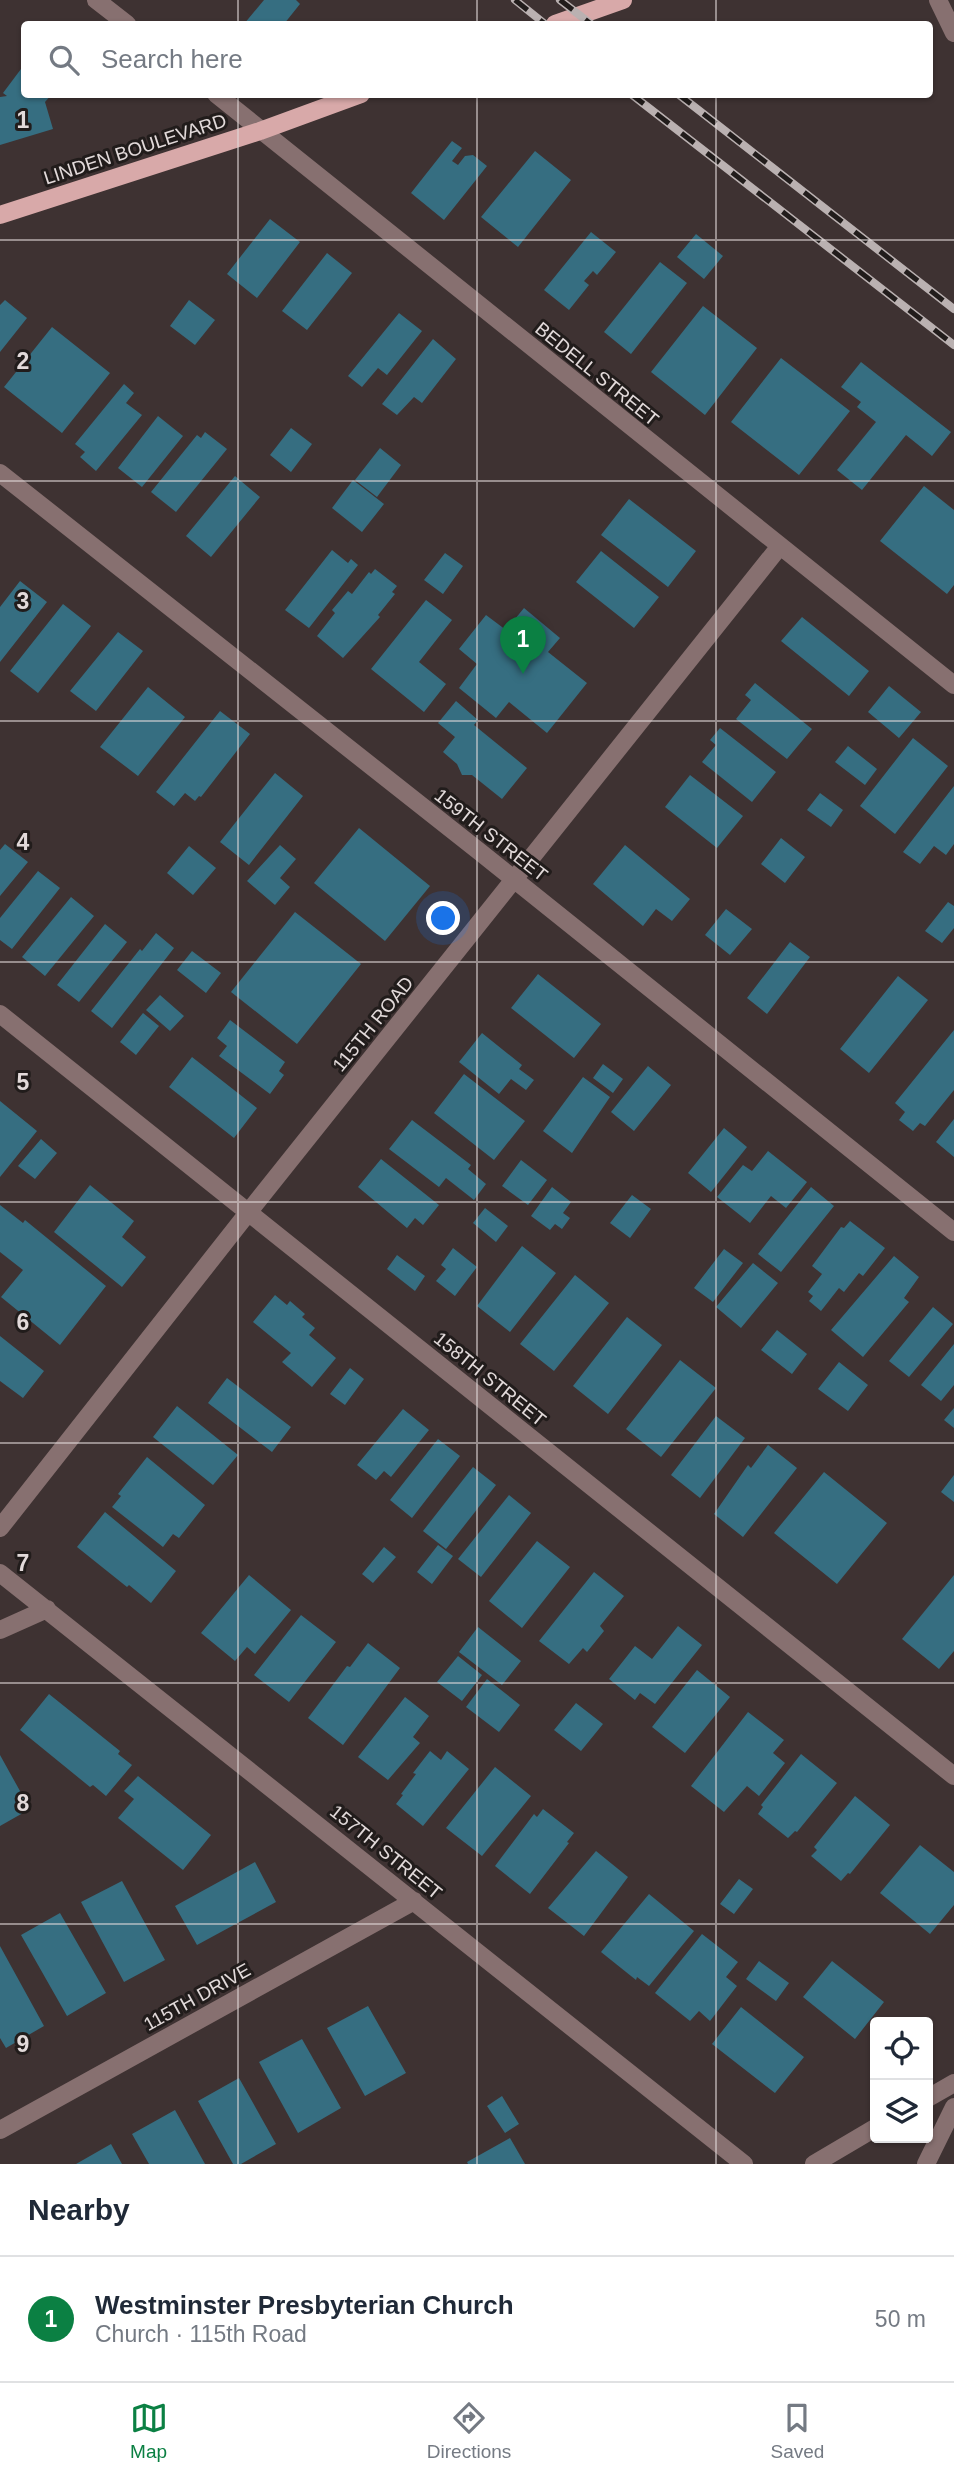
<!DOCTYPE html>
<html lang="en">
<head>
<meta charset="utf-8">
<style>
  :root { --surface:#fff; --page:#f6f6f7; --text:#1f2937; --muted:#747a83; --line:#e0e1e3; --accent:#0b8043 }
  body { margin:0; font-family:Arial,sans-serif; background:var(--page); color:var(--text) }
  .controls { position:absolute; right:21px; bottom:21px; display:grid; overflow:hidden; border-radius:7px; box-shadow:0 2px 5px #0004 }
  .controls button { width:63px; height:63px; display:grid; place-items:center; padding:0; border:0; border-bottom:2px solid var(--line); background:var(--surface); color:var(--text); font:35px sans-serif }
  .you { position:absolute; left:444px; top:919px; width:24px; height:24px; margin:-18px; border:5px solid #fff; border-radius:50%; background:#1a73e8; box-shadow:0 0 0 10px #1a73e833 }
  .badge { display:grid; place-items:center; width:46px; height:46px; border-radius:50%; background:var(--accent); color:#fff; font-size:23px; font-weight:700 }
  .pin { position:absolute; translate:-50% -58px; filter:drop-shadow(0 2px 4px #0008) }
  .pin::after { content:''; position:absolute; top:37px; width:24px; height:21px; background:inherit; clip-path:polygon(0 0,100% 0,50% 100%) }
  .list { margin:0; padding:0; list-style:none }
  h2 { display:flex; justify-content:space-between; align-items:center; height:91px; margin:0; padding:0 28px; font-size:30px }
  h2 small { font-size:23px; font-weight:400; color:var(--muted) }
  .list li { display:grid; grid-template-columns:46px 1fr auto; gap:21px; align-items:center; box-sizing:border-box; height:126px; padding:0 28px; border-top:2px solid var(--line) }
  .list b { display:block; font-size:26px; white-space:nowrap }
  .list p { margin:0; font-size:23px; white-space:nowrap; color:var(--muted) }
  .list em { font-size:23px; font-style:normal; color:var(--muted) }
  .icon { flex:none; width:38px; height:38px; fill:none; stroke:currentColor; stroke-width:2; stroke-linecap:round; stroke-linejoin:round }
  .map { position:relative; flex:none; width:954px; height:2164px; overflow:hidden }
  .search { position:absolute; background:var(--surface); box-shadow:0 2px 5px #0004; left:21px; right:21px; top:21px; height:77px; display:flex; align-items:center; gap:18px; box-sizing:border-box; padding:0 24px; border-radius:7px; color:var(--muted); font-size:26px }
  .sheet { height:217px; background:var(--surface) }
  nav { display:flex; justify-content:space-around; align-items:center; box-sizing:border-box; height:98px; border-top:2px solid var(--line); background:var(--surface); font-size:19px; color:var(--muted) }
  nav a { display:grid; justify-items:center; gap:4px }
  nav .on { color:var(--accent) }
  .map>svg:first-child { display:block }
  .building { fill:#366e81 }
  .lines { fill:none; stroke-linecap:round; stroke-linejoin:round }
  .minor { stroke:#877070; stroke-width:18 }
  .major { stroke:#d8a9a9; stroke-width:18 }
  .rail-casing { stroke:#bab1b1; stroke-width:8 }
  .rail { stroke:#211c1b; stroke-width:5; stroke-dasharray:16; stroke-linecap:butt }
  .grid { fill:none; stroke:#e2dada; stroke-width:2; stroke-opacity:0.55 }
  .labels { text-anchor:middle; dominant-baseline:central; stroke-width:6; stroke-linejoin:round; paint-order:stroke }
  .street-label { font-size:19px; fill:#e2dada; stroke:#211c1b }
  .grid-label { font-size:23px; text-anchor:middle; font-weight:bold; fill:#e2dada; stroke:#211c1b; stroke-width:6; stroke-linejoin:round; paint-order:stroke }
</style>
</head>
<body>
<div class="map">
<svg width="954" height="2164" viewBox="0 0 954 2164">
  <rect width="100%" height="100%" fill="#3e3232"/>
  <path class="building" d="M264,0h32l4,4 -16,20h-40z
    M24,65v29h28l-7,8 8,27 -53,16v-48l7,-1 -4,-3z
    M452,141l10,7 -10,13 6,4 7,-9 8,-1 14,11 -43,54 -33,-27z
    M535,151l36,29 -53,67 -37,-30z
    M270,219l30,23 -43,56 -30,-24z
    M591,232l25,20 -19,23 -4,-4 -9,10 5,4 -20,25 -25,-20z
    M696,234l27,22 -19,23 -27,-22z
    M327,253l25,20 -45,57 -25,-19z
    M660,262l27,21 -56,71 -27,-22z
    M5,300l22,18 -27,34v-47z
    M189,300l26,20 -20,25 -25,-19z
    M703,306l54,42 -52,67 -54,-43z
    M399,313l23,18 -35,44 -9,-7 -16,19 -14,-11z
    M52,327l58,46 -48,60 -58,-46z
    M433,339l23,20 -34,44 -8,-6 -17,18 -15,-11z
    M781,358l69,53 -51,64 -68,-53z
    M861,362l90,70 -19,24 -26,-21 -44,55 -25,-20 39,-48 -19,-15 4,-5 -20,-15z
    M124,384l10,9 -8,10 16,12 -46,56 -16,-14 5,-5 -10,-8z
    M158,416l25,20 -41,51 -24,-19z
    M291,428l21,16 -21,28 -21,-17z
    M205,432l22,17 -51,63 -25,-20 46,-57 4,3z
    M380,448l21,17 -24,32 -22,-17z
    M235,476l25,21 -49,60 -25,-21z
    M353,480l31,24 -22,28 -30,-24z
    M924,486l30,24v75l-7,9 -67,-53z
    M629,499l67,52 -28,36 -67,-52z
    M332,550l16,13 3,-4 7,6 -49,63 -24,-18z
    M601,551l58,46 -25,31 -58,-46z
    M445,553l18,13 -20,28 -19,-14z
    M375,569l22,17 -5,6 3,2 -17,21 2,2 -37,41 -26,-22 18,-23 -3,-3 16,-19 4,3 17,-22 2,2z
    M20,581l27,21 -47,60v-55z
    M426,600l26,20 -33,42 27,22 -22,28 -53,-43z
    M63,604l28,22 -53,67 -28,-22z
    M524,608l36,30 -12,14 39,31 -40,50 -38,-31 -13,16 -37,-30 18,-24 -18,-15 27,-34 20,15z
    M802,617l67,54 -20,25 -68,-55z
    M118,632l25,19 -47,60 -26,-20z
    M755,683l57,46 -25,30 -51,-40 15,-19 -6,-5z
    M889,686l32,26 -22,26 -31,-26z
    M148,687l37,30 -47,59 -38,-29z
    M456,701l22,19 -4,5 53,43 -25,31 -30,-24h-10l-5,-11 -14,-12 12,-15 -17,-14z
    M220,711l30,23 -49,63 -2,-1 -4,5 -10,-8 -11,13 -18,-14z
    M720,728l56,44 -24,30 -50,-40 14,-17 -6,-5z
    M913,738l35,28 -53,68 -35,-28z
    M848,746l29,23 -12,16 -30,-23z
    M275,773l28,23 -54,69 -29,-23z
    M690,775l53,41 -26,32 -52,-41z
    M954,786v58l-8,11 -12,-9 -14,18 -17,-12z
    M820,793l23,17 -12,17 -24,-17z
    M359,828l71,58 -45,55 -71,-58z
    M781,838l24,19 -20,26 -24,-19z
    M5,844l23,18 -28,34v-46z
    M280,845l16,14 -16,19 10,9 -15,18 -28,-24z
    M625,845l65,54 -18,22 -16,-12 -13,17 -50,-42z
    M189,846l27,22 -23,27 -26,-22z
    M38,871l22,17 -48,61 -12,-9v-22z
    M71,897l23,19 -49,60 -23,-19z
    M948,902l6,4v22l-12,15 -17,-12z
    M726,909l26,20 -22,26 -25,-20z
    M295,912l66,52 -64,80 -66,-52z
    M105,924l22,18 -48,60 -22,-17z
    M156,933l18,15 -62,80 -21,-17 49,-62 2,2z
    M790,942l20,15 -43,57 -20,-16z
    M192,951l29,22 -15,20 -29,-23z
    M538,974l63,50 -27,34 -63,-50z
    M898,976l30,24 -59,73 -29,-24z
    M160,995l24,21 -14,15 -24,-21z
    M143,1013l16,13 -23,29 -16,-13z
    M230,1020l55,42 -6,9 5,4 -14,19 -51,-38 8,-10 -10,-8z
    M954,1030v60l-29,36 -5,-3 -7,8 -14,-11 6,-8 -10,-9z
    M482,1033l40,32 -3,4 15,11 -8,10 -15,-11 -12,15 -40,-32z
    M192,1057l65,51 -23,30 -65,-51z
    M603,1064l20,15 -10,14 -20,-15z
    M648,1066l23,19 -37,46 -23,-19z
    M464,1074l61,47 -31,39 -60,-47z
    M583,1077l27,20 -38,56 -29,-22z
    M0,1101l37,30 -37,46z
    M954,1119v38l-18,-15z
    M412,1120l59,45 -3,4 18,15 -12,16 -28,-22 -7,9 -50,-38z
    M724,1128l23,19 -36,45 -23,-19z
    M41,1139l16,14 -22,26 -17,-13z
    M768,1151l39,31 -21,26 -15,-12 -21,27 -33,-26 26,-32 9,6z
    M381,1159l58,46 -16,20 -8,-7 -8,10 -49,-41z
    M521,1160l26,20 -19,25 -26,-19z
    M90,1185l44,36 -12,16 24,20 -24,30 -68,-55z
    M552,1187l19,15 -8,11 7,5 -8,11 -7,-5 -5,6 -19,-14z
    M811,1187l23,19 -53,66 -23,-18z
    M632,1195l19,14 -21,29 -20,-15z
    M0,1205l23,18 2,-3 81,66 -46,59 -59,-48 22,-27 -23,-18z
    M485,1208l23,18 -12,16 -23,-19z
    M850,1221l35,27 -22,28 -4,-3 -15,19 -5,-4 -18,23 -12,-10 4,-5 -5,-4 14,-18 -10,-8 29,-39 3,1z
    M522,1246l34,27 -46,59 -33,-26z
    M453,1248l24,19 -22,29 -19,-15 10,-12 -5,-4z
    M724,1249l19,14 -30,39 -19,-14z
    M397,1255l28,21 -10,15 -28,-22z
    M894,1256l25,21 -15,21 5,4 -46,55 -32,-27z
    M753,1263l25,20 -37,45 -25,-21z
    M575,1275l34,28 -55,68 -34,-27z
    M275,1295l12,10 3,-4 15,13 -3,3 13,11 -6,7 27,23 -24,29 -30,-25 9,-9 -38,-31z
    M933,1307l20,17 -44,53 -20,-16z
    M627,1317l35,28 -54,69 -35,-28z
    M777,1330l30,24 -15,20 -31,-24z
    M0,1336l44,35 -21,27 -23,-17z
    M954,1344v41l-13,16 -20,-16z
    M680,1360l36,28 -55,69 -35,-28z
    M839,1362l29,23 -20,26 -30,-22z
    M350,1368l14,11 -19,26 -15,-11z
    M227,1378l64,49 -19,25 -64,-49z
    M177,1406l61,49 -25,30 -60,-48z
    M954,1408v20l-10,-8z
    M403,1409l26,21 -38,47 -7,-6 -8,9 -19,-15z
    M716,1416l29,22 -45,60 -29,-23z
    M438,1439l22,17 -48,62 -22,-18z
    M768,1445l29,23 -54,69 -29,-23 34,-49 3,3z
    M147,1457l58,48 -26,33 -6,-4 -10,13 -51,-40 9,-11 -3,-2z
    M473,1467l23,18 -50,64 -23,-18z
    M824,1472l63,51 -50,61 -63,-51z
    M954,1475v27l-13,-10z
    M509,1495l22,18 -50,64 -23,-18z
    M105,1512l71,59 -25,32 -22,-18 -2,2 -50,-40z
    M537,1541l33,26 -48,61 -33,-27z
    M438,1545l15,11 -21,28 -15,-12z
    M384,1547l12,10 -23,26 -11,-9z
    M594,1572l30,24 -24,30 4,5 -17,21 -4,-4 -14,16 -30,-23z
    M249,1575l42,35 -36,44 -8,-7 -12,14 -34,-28z
    M954,1575v76l-15,18 -37,-30z
    M301,1615l35,27 -47,60 -35,-27z
    M678,1626l24,19 -47,59 -15,-11 -5,7 -26,-21 26,-33 17,13z
    M478,1627l43,34 -19,24 -43,-33z
    M368,1643l32,25 -57,77 -35,-27 39,-52 3,1z
    M458,1656l24,19 -20,26 -25,-19z
    M697,1670l33,27 -45,56 -33,-26z
    M487,1679l33,26 -21,27 -33,-25z
    M49,1694l71,57 -2,3 14,11 -26,31 -13,-11 -3,2 -70,-57z
    M405,1697l24,19 -16,21 7,6 -32,37 -30,-23z
    M576,1703l27,21 -22,27 -27,-21z
    M748,1712l36,28 -11,13 12,10 -26,33 -12,-10 -23,26 -33,-26z
    M430,1751l11,9 6,-9 22,18 -46,57 -27,-22 7,-9 -2,-1 15,-20 -3,-1z
    M801,1754l36,29 -40,49 -2,-1 -7,7 -30,-24 5,-7 -2,-2z
    M0,1755l30,54 -30,17z
    M495,1767l36,29 -49,60 -36,-28z
    M138,1776l73,59 -28,35 -65,-52 16,-19 -10,-8z
    M855,1796l35,29 -40,49 -2,-1 -7,8 -30,-25 6,-6 -3,-3z
    M543,1809l31,24 -7,9 2,1 -39,51 -35,-28 39,-52 3,3z
    M920,1845l34,27v33l-24,29 -50,-41z
    M596,1851l32,26 -44,59 -36,-28z
    M255,1862l21,40 -79,43 -22,-39z
    M739,1879l14,10 -19,25 -14,-10z
    M122,1881l43,79 -41,22 -43,-80z
    M649,1894l45,37 -45,55 -12,-9 -1,3 -35,-28z
    M60,1913l46,80 -39,23 -46,-81z
    M702,1934l36,28 -12,15 11,9 -27,35 -11,-10 -9,10 -35,-28z
    M0,1946l44,80 -38,22 -6,-10z
    M759,1961l30,22 -13,18 -30,-22z
    M832,1961l52,41 -29,37 -52,-42z
    M368,2006l38,67 -41,23 -38,-68z
    M741,2007l63,50 -29,36 -63,-49z
    M302,2039l39,69 -43,25 -39,-71z
    M239,2078l37,66 -35,20h-8l-35,-63z
    M502,2096l17,28 -14,9 -18,-27z
    M175,2110l30,54h-56l-17,-30z
    M510,2138l15,26h-57l-1,-2z
    M111,2144l11,20h-46z"/>
  <g class="lines">
    <path class="minor" d="M96,0l31,24
      M938,0l16,33
      M216,94l738,591
      M0,473l480,379 474,380
      M0,1014l954,762
      M0,1528l247,-314 533,-668
      M0,1573l744,591
      M0,1630l47,-21
      M928,2098l26,-15
      M0,2130l414,-229
      M814,2164l61,-36
      M926,2164l28,-57"/>
    <path class="major" d="M555,24l68,-24
      M0,215l260,-84 101,-37"/>
    <defs>
      <path id="rail" d="M515,0l30,24
        M560,0l31,24
        M631,94l323,251
        M678,94l276,215"/>
    </defs>
    <use href="#rail" class="rail-casing"/>
    <use href="#rail" class="rail"/>
  </g>
  <path class="grid" d="M238,0v24M477,0v24M716,0v24M238,94v2070M477,94v2070M716,94v2070M0,240h954M0,481h954M0,721h954M0,962h954M0,1202h954M0,1443h954M0,1683h954M0,1924h954"/>
  <g class="labels">
    <g class="street-label">
      <text transform="translate(135 149) rotate(-18)">LINDEN BOULEVARD</text>
      <text transform="translate(597 374) rotate(39)">BEDELL STREET</text>
      <text transform="translate(491 835) rotate(38)">159TH STREET</text>
      <text transform="translate(373 1024) rotate(-51)">115TH ROAD</text>
      <text transform="translate(490 1379) rotate(39)">158TH STREET</text>
      <text transform="translate(386 1852) rotate(39)">157TH STREET</text>
      <text transform="translate(197 1997) rotate(-29)">115TH DRIVE</text>
    </g>
  </g>
  <g class="grid-label">
    <text x="23" y="128">1</text>
    <text x="23" y="369">2</text>
    <text x="23" y="609">3</text>
    <text x="23" y="850">4</text>
    <text x="23" y="1090">5</text>
    <text x="23" y="1330">6</text>
    <text x="23" y="1571">7</text>
    <text x="23" y="1811">8</text>
    <text x="23" y="2052">9</text>
  </g>
</svg>
<div class="controls">
<button><svg class="icon" aria-label="locate" viewBox="0 0 24 24"><circle cx="12" cy="12" r="6"/><path d="M12 2v4M12 18v4M2 12h4M18 12h4"/></svg></button>
<button><svg class="icon" aria-label="layers" viewBox="0 0 24 24"><path d="M12 4l9 5-9 5-9-5zM3 14l9 5 9-5"/></svg></button>
</div>
<div class="you"></div>
<div class="pin badge" style="left:523px;top:674px">1</div>
<div class="search"><svg class="icon" aria-label="search" viewBox="0 0 24 24"><circle cx="10" cy="10" r="6"/><path d="M15 15l6 6"/></svg>Search here</div>
</div>
<section class="sheet">
<h2>Nearby<small></small></h2>
<ul class="list">
<li><span class="badge">1</span><div><b>Westminster Presbyterian Church</b><p>Church · 115th Road</p></div><em>50 m</em></li>
</ul>
</section>
<nav>
<a class="on"><svg class="icon" aria-label="map" viewBox="0 0 24 24"><path d="M3 6l6-2 6 2 6-2v14l-6 2-6-2-6 2zM9 4v14M15 6v14"/></svg>Map</a>
<a><svg class="icon" aria-label="directions" viewBox="0 0 24 24"><path d="M12 3l9 9-9 9-9-9zM9 14v-3h6M13 9l2 2-2 2"/></svg>Directions</a>
<a><svg class="icon" aria-label="saved" viewBox="0 0 24 24"><path d="M7 4h10v16l-5-4-5 4z"/></svg>Saved</a>
</nav>
</body>
</html>
